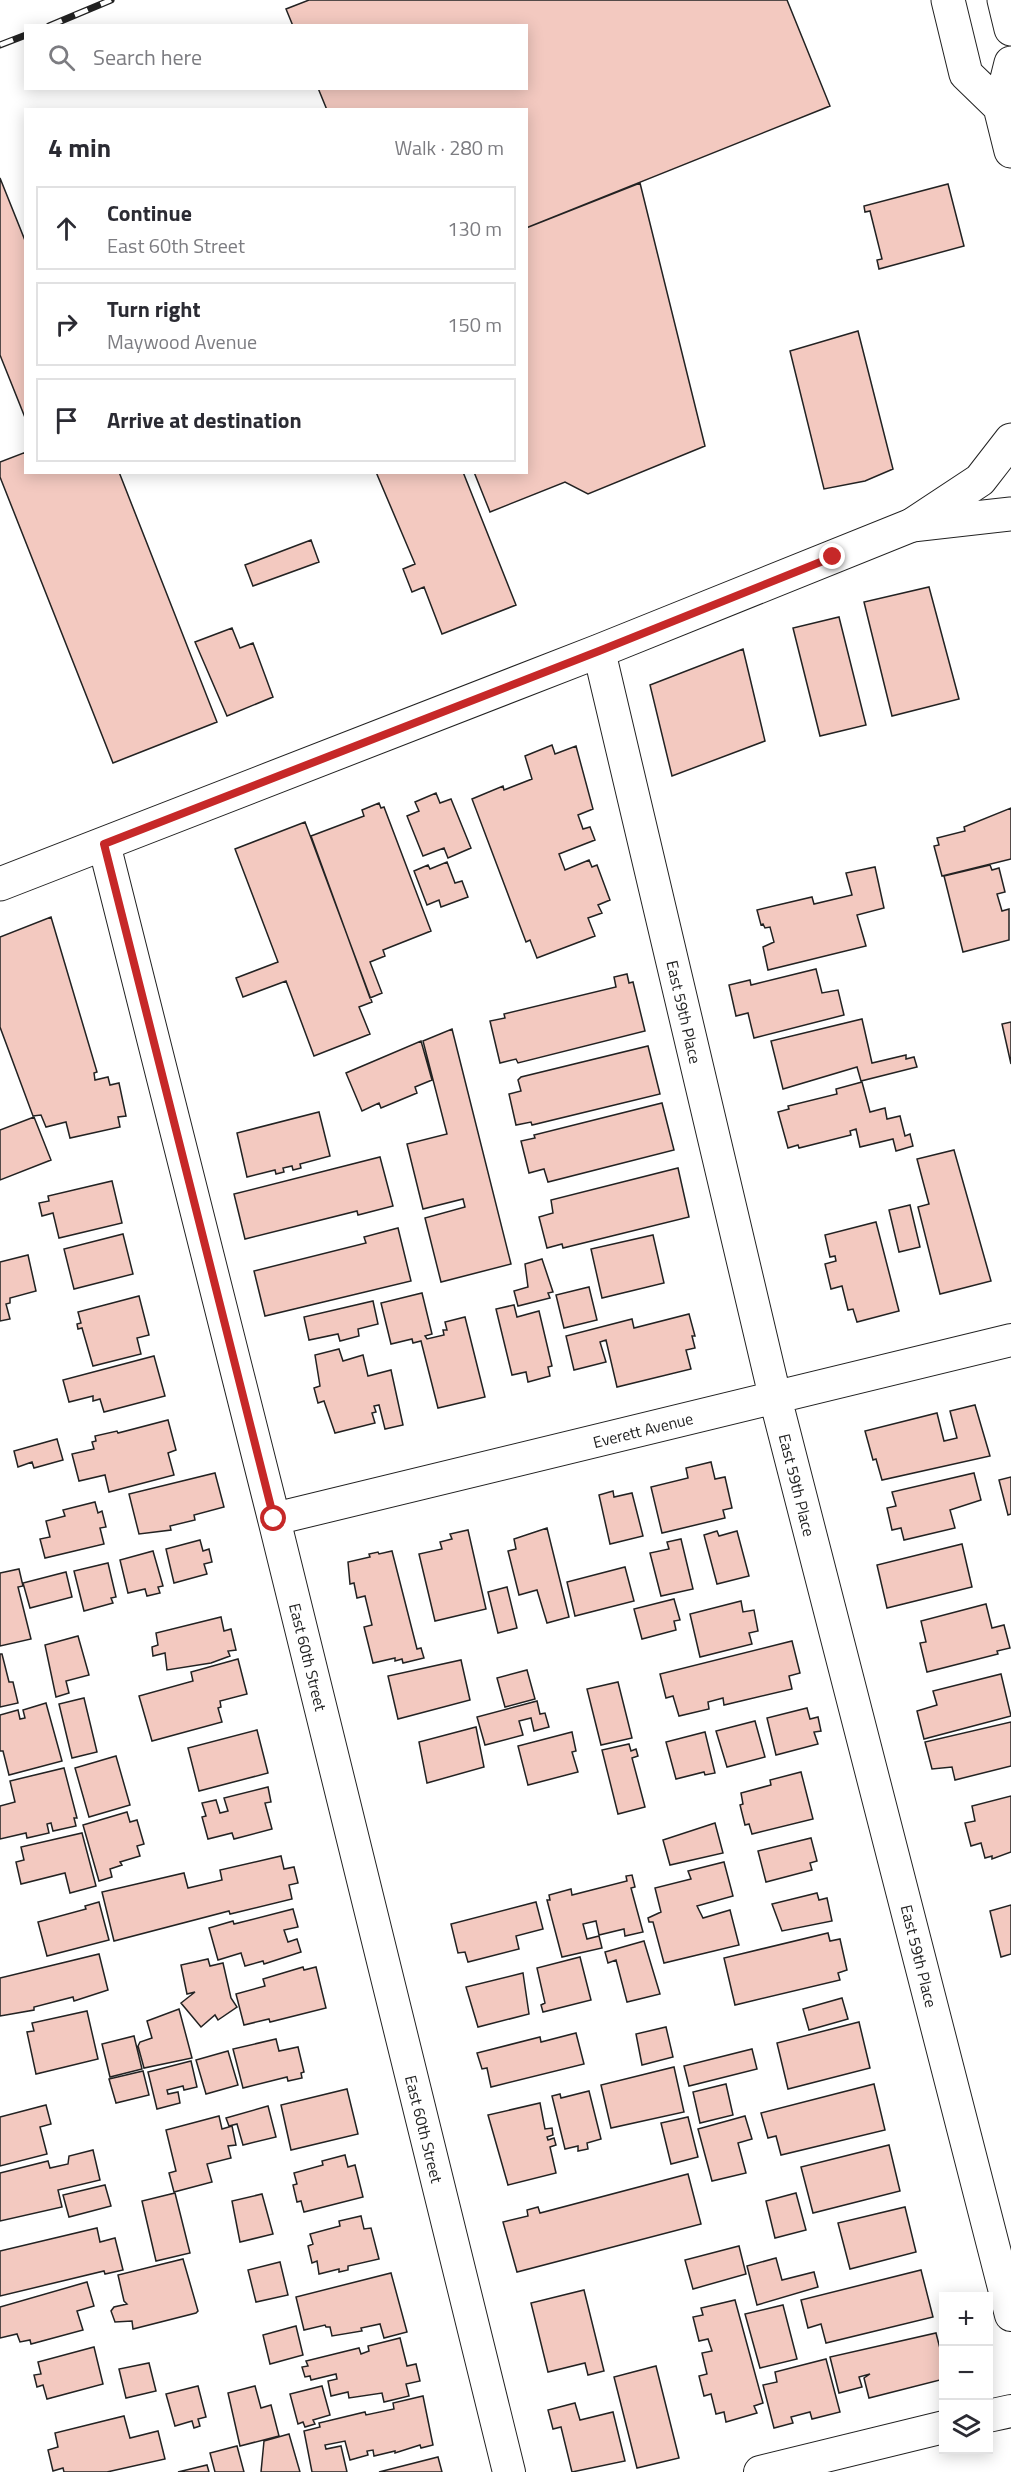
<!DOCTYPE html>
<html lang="en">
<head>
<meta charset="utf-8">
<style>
  :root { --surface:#fff; --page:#f7f7f7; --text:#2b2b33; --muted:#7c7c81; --line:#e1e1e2 }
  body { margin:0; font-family:"Titillium Web",sans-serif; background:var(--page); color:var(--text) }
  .controls { position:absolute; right:18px; bottom:18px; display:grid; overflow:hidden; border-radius:0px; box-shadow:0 3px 15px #0003 }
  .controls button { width:54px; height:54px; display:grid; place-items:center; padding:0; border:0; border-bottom:2px solid var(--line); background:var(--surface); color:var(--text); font:30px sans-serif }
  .stop { position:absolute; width:18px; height:18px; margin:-14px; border:4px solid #c62828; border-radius:50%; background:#fff }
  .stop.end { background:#c62828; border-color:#fff; box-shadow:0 2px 6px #0008 }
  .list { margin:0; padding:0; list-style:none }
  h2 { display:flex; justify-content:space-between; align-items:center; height:78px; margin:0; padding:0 24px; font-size:26px }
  h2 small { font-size:20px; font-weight:400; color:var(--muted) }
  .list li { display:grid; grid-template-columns:39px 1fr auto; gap:18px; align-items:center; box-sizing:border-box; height:84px; margin:0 12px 12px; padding:0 12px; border:2px solid var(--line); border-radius:0px }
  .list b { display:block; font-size:22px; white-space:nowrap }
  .list p { margin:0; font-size:20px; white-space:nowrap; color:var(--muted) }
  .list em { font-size:20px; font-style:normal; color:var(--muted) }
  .icon { flex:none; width:33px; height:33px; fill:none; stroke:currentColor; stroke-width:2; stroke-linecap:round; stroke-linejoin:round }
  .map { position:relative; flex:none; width:1011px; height:2472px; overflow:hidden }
  .search { position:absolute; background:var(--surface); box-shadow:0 3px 15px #0003; left:24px; top:24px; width:504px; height:66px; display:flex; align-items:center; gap:15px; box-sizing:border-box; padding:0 21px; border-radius:0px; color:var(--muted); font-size:22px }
  .panel { position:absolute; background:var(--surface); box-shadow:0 3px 15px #0003; left:24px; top:108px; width:504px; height:366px; border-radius:0px }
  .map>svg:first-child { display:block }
  .building { fill:#f3c9c0; stroke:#222; stroke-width:1.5 }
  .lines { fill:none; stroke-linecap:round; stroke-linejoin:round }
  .minor-casing { stroke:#222; stroke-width:34 }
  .tertiary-casing { stroke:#222; stroke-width:35 }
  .primary-casing { stroke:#222; stroke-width:35 }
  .minor { stroke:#fff; stroke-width:32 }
  .tertiary { stroke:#fff; stroke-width:33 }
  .primary { stroke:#fff; stroke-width:33 }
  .rail-casing { stroke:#222; stroke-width:7 }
  .rail { stroke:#fff; stroke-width:4.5; stroke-dasharray:14; stroke-linecap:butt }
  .route { stroke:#c62828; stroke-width:8 }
  .labels { text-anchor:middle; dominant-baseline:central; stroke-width:4.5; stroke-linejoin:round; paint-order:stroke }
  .street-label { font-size:16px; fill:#222; stroke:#fff }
</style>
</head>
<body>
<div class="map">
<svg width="1011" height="2472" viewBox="0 0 1011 2472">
  <rect width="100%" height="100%" fill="#fff"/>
  <path class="building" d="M309,0h478l43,106 -304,122v-118h-199l-9,-22h208v-62h-233l-7,-17z
    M0,178l26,65v177l-26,-65z
    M640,183l65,263 -117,48 -23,-12 -75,30 -16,-40h52v-244z
    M948,184l16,62 -85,23 -2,-9 5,-1 -12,-48 -5,1 -1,-6z
    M858,331l35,138 -28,12 -41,8 -34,-138z
    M26,452v20h93l98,250 -104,41 -113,-286v-15z
    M376,472h87l53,133 -74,29 -18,-47 -12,5 -9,-23 12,-5z
    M311,540l8,22 -66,24 -8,-21z
    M929,587l30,112 -67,17 -28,-114z
    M839,617l27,108 -46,11 -27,-108z
    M232,628l8,20 13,-5 20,54 -46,19 -32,-74z
    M743,649l22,92 -93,35 -22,-91z
    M552,745l3,9 21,-8 17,63 -15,6 5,14 7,-2 5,13 -36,14 6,16 24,-10 3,7 5,-2 13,35 -12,5 4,8 -14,5 7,18 -58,22 -7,-18 -4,2 -54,-143 31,-13 1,4 28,-11 -7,-23z
    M436,793l4,10 11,-4 20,49 -23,10 -4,-10 -21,8 -16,-40 12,-5 -4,-9z
    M379,803l2,5 3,-1 47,124 -48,19 2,6 -15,6 12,31 -12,5 -59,-162 53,-20 -2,-6z
    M1011,808v51l-69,17 -8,-30 5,-1 -2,-7 28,-7 -1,-4z
    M305,822l67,180 -13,5 11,27 -56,22 -28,-75 -43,16 -7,-19 42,-16 -43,-113z
    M447,862l8,21 7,-2 6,16 -27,10 -2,-7 -12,5 -13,-34 14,-6 2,4z
    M990,865l2,5 7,-2 6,24 -8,2 5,17 7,-2v31l-46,12 -19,-76z
    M875,867l9,41 -27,7 9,31 -98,24 -5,-23 11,-5 -4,-15 -5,1 -2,-4 -2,1 -4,-15 55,-13 2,7 38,-9 -6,-22z
    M51,917l46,155 -3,1 1,7 13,-3 2,8 9,-2 7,33 -8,1 2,10 -50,11 -4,-16 -20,5 -5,-12 -8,1 -33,-89v-90z
    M816,969l6,24 16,-3 6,25 -90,23 -6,-25 -12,3 -7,-31 21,-5 1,5z
    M627,974l2,9 4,-1 12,49 -127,32 -2,-4 -16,4 -10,-42 15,-3 -1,-4 112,-27 -2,-10z
    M862,1019l10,44 34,-8v4l8,-2 3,10 -56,14 -4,-14 -74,22 -12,-48z
    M1011,1022v42l-9,-40z
    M452,1029l59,235 -70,18 -16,-64 40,-11 -2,-8 -40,10 -16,-65 40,-10 -24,-93z
    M421,1041l11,39 -17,7 2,6 -36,15 -2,-5 -17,8 -16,-38z
    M648,1046l12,48 -128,31 -1,-3 -15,3 -7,-31 12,-3 -3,-11 3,-3z
    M862,1082l8,30 15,-4 2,11 13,-3 5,20 5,-2 3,12 -17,5 -3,-12 -33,8 -4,-18 -6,2 1,4 -52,13 -1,-3 -10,3 -10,-36 11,-3 -1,-3 49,-12 -1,-5z
    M662,1103l12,47 -126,32 -4,-13 -15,4 -8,-32 14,-3 -1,-3z
    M319,1112l11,44 -30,8 1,4 -8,2 -1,-4 -9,2 1,4 -8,2 -1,-4 -28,7 -10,-44z
    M34,1117l17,43 -51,20v-50z
    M954,1150l37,131 -51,13 -22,-87 11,-3 -12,-45z
    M380,1157l13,49 -35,9 -1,-4 -112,28 -11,-45z
    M678,1168l11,49 -126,31 -1,-4 -15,4 -8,-31 14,-4 -2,-13z
    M112,1181l10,42 -63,15 -6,-25 -11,3 -3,-13 10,-2 -1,-5z
    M910,1205l10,42 -21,5 -10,-42z
    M876,1222l23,89 -42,11 -4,-13 -5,1 -6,-24 -11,3 -6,-25 11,-3 -1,-5 -5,1 -5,-22z
    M398,1228l13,53 -146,35 -11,-45 112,-28 -2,-6z
    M123,1234l10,40 -59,15 -10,-40z
    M653,1235l11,48 -62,15 -11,-49z
    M28,1255l8,36 -26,7v5l-4,1 4,15 -10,2v-59z
    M542,1259l11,33 -5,1 2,5 -32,8 -4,-15 14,-4 -3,-23z
    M589,1287l8,33 -33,8 -8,-33z
    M422,1293l10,41 -7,2 2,3 17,-4 -1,-5h4l-2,-8 20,-5 20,80 -47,11 -17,-67 -8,2 -1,-4 -21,5 -10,-41z
    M139,1296l10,39 -12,3 4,16 -48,12 -11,-38 -4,1 -1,-5 4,-1 -3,-11z
    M373,1301l5,23 -20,5 1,7 -19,5 -2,-7 -29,6 -5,-23z
    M514,1305l3,12 22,-6 13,55 -4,1 2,9 -22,6 -2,-10 -14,3 -16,-66z
    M689,1314l6,22h-3l3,12 -9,2 5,19 -74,18 -11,-47 -6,2 6,20 -32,8 -8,-34 66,-17 2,9z
    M339,1349l4,12 20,-6 5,21 23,-6 12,55 -18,4 -6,-24 -5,1 2,6 -4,1 3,10 -40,10 -11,-32 -6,2 -4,-15 6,-2 -5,-31z
    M154,1356l11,40 -61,16 -4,-13 -7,2v-5l-24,6 -6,-22z
    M975,1405l15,51 -108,24 -6,-21 -3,1 -8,-29 72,-18 7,28 13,-3 -7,-27z
    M168,1420l8,30 -8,3 6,22 -65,17 -4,-17 -26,6 -7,-27 22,-5 -2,-7 4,-1 -1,-5 22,-5 1,2z
    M57,1439l6,21 -29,8 -2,-6 -14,5 -4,-16z
    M711,1462l4,17 10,-2 7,31 -9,2 2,8 -63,15 -11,-46 37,-9 -2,-10z
    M215,1473l9,34 -30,8 1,5 -25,6 1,4 -32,4 -10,-40z
    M974,1473l7,27 -31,10 5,18 -51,12 -3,-12 -9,2 -5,-22 9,-2 -4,-14z
    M1011,1477v37l-3,1 -9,-35z
    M613,1491l1,6 18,-4 11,43 -33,8 -11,-49z
    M95,1502l3,11 4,-2 4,16 -6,1 4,16 -59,14 -5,-19 10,-2 -4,-16 19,-5 -2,-6z
    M547,1528l22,89 -22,6 -10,-33 -18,5 -11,-44 8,-2 -2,-10z
    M468,1530l18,79 -51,12 -16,-67 23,-5 -2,-7 12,-3 -2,-5z
    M717,1531l2,5 18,-5 12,45 -32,8 -13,-49z
    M681,1539l12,50 -32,7 -11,-43 19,-4 -2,-7z
    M200,1540l3,11 6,-2 3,13 -8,2 3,10 -33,9 -8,-34z
    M962,1544l10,43 -85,21 -10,-43z
    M153,1551l10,35 -5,1 2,6 -13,3 -2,-7 -17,4 -8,-33z
    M392,1551l25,98 4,-1 3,10 -21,5 -1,-4 -7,2v-3l-22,5 -9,-36 8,-2 -7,-29 -8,2 -3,-15 -4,1 -2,-22 22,-5 -1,-3 9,-2 1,2z
    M108,1563l8,34 -5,1 2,5 -29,8 -10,-40z
    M625,1567l9,34 -59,15 -8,-34z
    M19,1569l4,17 -5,1 13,52 -31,7v-73z
    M66,1572l6,25 -42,11 -7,-25z
    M507,1587l10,41 -19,5 -10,-41z
    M674,1599l6,21 -6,1 2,9 -34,9 -8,-30z
    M741,1601l2,11 11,-2 4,21 -9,2 3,11 -52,13 -10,-43z
    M986,1604l6,24 12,-3 6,23 -13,3 1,3 -71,18 -7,-29 6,-1 -5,-21z
    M221,1617l3,14 7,-2 5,21 -8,1 2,5 -19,7 -44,7 -2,-17 -12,3 -1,-9 6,-2 -2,-12z
    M78,1636l11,39 -23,6 3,12 -13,4 -11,-52z
    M792,1641l8,32 -11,3 3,13 -68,16 -1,-7 -15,4 1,7 -30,7 -6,-20 -7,2 -6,-24z
    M0,1654h2l7,28h4l5,21 -18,4z
    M238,1659l9,35 -27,7 1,6 -3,1 4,14 -70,19 -13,-45 54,-15 -2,-9z
    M461,1660l9,40 -72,19 -10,-43z
    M527,1670l8,29 -30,8 -8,-29z
    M1001,1674l10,42 -87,23 -7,-28 20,-6 -4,-14z
    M618,1682l14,56 -31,7 -14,-56z
    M84,1698l13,54 -25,6 -13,-54z
    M537,1701l3,13 5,-1 4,14 -15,4 -3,-13 -12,3 4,14 -38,10 -8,-28z
    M46,1703l16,58 -53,14 -6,-24h-3v-36l18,-5 2,9 5,-1 -2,-8z
    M807,1708l3,11 8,-2 3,14 -7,1 4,12 -42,11 -9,-37z
    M755,1721l10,36 -38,10 -11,-36z
    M1011,1722v44l-56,14 -3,-13 -20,2 -7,-27z
    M476,1727l8,40 -57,16 -8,-41z
    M257,1730l11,43 -69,18 -11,-43z
    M572,1732l4,19 -4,1 6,20 -50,13 -10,-39z
    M705,1732l10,41 -10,2 -1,-3 -28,7 -10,-37z
    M629,1744l2,7 5,-2 2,7 -6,2 13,49 -27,7 -16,-64z
    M116,1756l14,49 -41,12 -14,-49z
    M64,1768l13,50h-3l2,8 -23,5 -2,-8 -4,1 2,9 -22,5 -1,-5 -26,6v-33l15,-4 -5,-21z
    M801,1772l12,47 -61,15 -3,-10 -4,1 -5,-20 3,-1 -2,-11 30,-8 -1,-5z
    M268,1787l3,15 -6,1 7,26 -38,10 -2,-6 -24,6 -6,-22 4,-1 -4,-13 14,-3 4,13 8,-2 -4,-13z
    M1011,1796v56l-19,7v-3l-7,2 -4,-15 -10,3 -6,-23 10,-2 -3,-15z
    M127,1812l3,10 7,-2 7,24 -7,2 3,10 -20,6 2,3 -12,4 2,8 -13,4 -16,-56z
    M715,1823l8,30 -53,12 -7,-25z
    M82,1833l14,53 -26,7 -5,-20 -44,11 -5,-22 8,-2 -3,-13z
    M811,1838l6,23 -7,2 2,7 -46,12 -8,-31z
    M281,1856l3,13 10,-2 4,16 -9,2 3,14 -62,15 -1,-3 -115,30 -12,-49 82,-19 4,15 34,-8 -2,-10z
    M724,1862l9,34 -36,10 6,12 27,-8 9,35 -75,18 -11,-41h-4l-1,-4 13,-6 -6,-24 36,-9 -3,-8z
    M632,1875l3,12 -4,1 12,44 -18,4 -1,-7 -25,6 -3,-14 -13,3 4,15 12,-3 3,12 -40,9 -15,-57h3l-1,-5 22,-6 1,6 55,-14 -1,-5z
    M817,1893l2,7 8,-2 5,23 -50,10 -10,-27z
    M99,1902l10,38 -62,16 -9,-34 48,-13 -1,-3z
    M536,1902l7,27 -27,7 3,13 -51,13 -3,-10 -7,1 -7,-29z
    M1011,1905v49l-10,3 -11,-46z
    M293,1909l5,18 -14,3 4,12 9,-3 4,13 -37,12 -1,-3 -18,5 -4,-13 -23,7 -9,-32 24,-7 1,3z
    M828,1933l2,8 10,-2 7,31 -9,3 2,7 -105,25 -11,-47z
    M644,1941l16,53 -33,8 -11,-42 -8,3 -3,-11z
    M99,1954l9,36 -34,11 -1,-4 -39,10v3l-34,6v-38z
    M580,1957l11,43 -48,12 -2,-7 4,-2 -8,-35z
    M208,1959l2,7 13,-3 8,35 6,9 -19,13 -3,-5 -14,12 -20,-24 14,-11 -8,2 -6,-29z
    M303,1967l1,3 12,-3 10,41 -56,14 -1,-3 -25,6 -8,-31 29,-8 -2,-7z
    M523,1973l6,41 -51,13 -12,-40z
    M842,1998l6,21 -39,11 -6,-21z
    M179,2009l13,49 -48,10 -6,-22 2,-4 12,-4 -5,-17z
    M87,2011l11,48 -62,15 -9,-42 7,-1 -2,-8z
    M859,2022l11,46 -82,21 -11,-46z
    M666,2027l7,30 -31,8 -6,-31z
    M576,2033l8,31 -93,23 -4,-19 -5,1 -5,-16 63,-16 1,5z
    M134,2036l8,33 -32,8 -8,-33z
    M276,2039l3,12 19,-4 6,25 -3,1 1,5 -14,3 -1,-4 -44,11 -10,-39z
    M752,2049l5,20 -68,17 -5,-20z
    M228,2051l10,34 -32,9 -10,-34z
    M191,2061l6,26 -13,3 -1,-4 -16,4 1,4 10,-2 2,11 -23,6 -9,-37z
    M674,2067l10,45 -73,16 -10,-43z
    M143,2071l6,24 -33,8 -7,-24z
    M726,2084l7,31 -33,8 -7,-31z
    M874,2084l11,46 -104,25 -5,-19 -8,2 -7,-25z
    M347,2089l11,45 -67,16 -10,-45z
    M589,2091l12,48 -14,4 1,6 -10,2v-5l-13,3 -13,-53 8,-2 1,4z
    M540,2103l5,26 7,-1 1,7 -6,2 1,3 6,-2 2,7 -6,2 6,26 -48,12 -20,-70z
    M46,2105l5,19 -11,3 7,27 -47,12v-49z
    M268,2106l8,31 -33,8 -6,-21 -8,2 -3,-8z
    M219,2116l3,13 10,-3 4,19 -8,1 3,12 -24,6 5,18 -38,10 -5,-19 7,-2 -10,-41z
    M745,2116l7,23 -14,4 8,30 -34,8 -14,-52z
    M688,2117l10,40 -27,7 -10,-41z
    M889,2145l11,46 -87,22 -12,-46z
    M93,2150l7,30 -42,10 4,17 -62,14v-48l48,-12 2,7 18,-4 1,-8z
    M345,2155l3,12 7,-2 8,32 -59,15 -3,-11 -4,1 -4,-17 4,-1 -3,-11 29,-8 -1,-4z
    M688,2174l13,50 -184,48 -14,-50 25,-6 -1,-6 11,-3 2,6z
    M105,2185l6,21 -42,11 -6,-22z
    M175,2193l15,60 -34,8 -14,-60z
    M796,2193l10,37 -31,8 -9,-37z
    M262,2194l11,40 -33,8 -8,-41z
    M905,2207l11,45 -66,17 -12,-46z
    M361,2216l3,13 7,-1 8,31 -31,7v4l-9,2v-3l-20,5 -2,-13 -5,2 -4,-17 5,-2 -3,-10 30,-8 -1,-5z
    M97,2228l3,14 15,-4 8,32 -18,4 -1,-3 -104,25v-45z
    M739,2246l7,28 -53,15 -8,-29z
    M776,2258l6,22 32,-8 4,15 -61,18 -10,-39z
    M183,2259l15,52 -2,2 -63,16 -1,-8 -17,1 -4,-11 3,-4 13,-3 -3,-3 -6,-26z
    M280,2262l8,33 -32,7 -8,-32z
    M921,2270l12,47 -107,26 -5,-19 -13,4 -7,-28z
    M391,2273l16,59 -23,6 -4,-14 -19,4 1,3 -30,5 -2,-9h-4l-1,-2 -21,5 -8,-33z
    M87,2282l7,24 -17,5 6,19 -52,14 -1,-4 -10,2 -3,-8 -17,4v-31z
    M584,2290l20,81 -16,4 -3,-12 -37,9 -17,-69z
    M735,2300l28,103 -9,3 3,7 -31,9 -2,-10 -8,2 -5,-20 -7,2 -5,-20 8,-2 -5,-21 10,-2 -4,-12 -9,2 -6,-24 10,-2 -2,-7z
    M783,2305l14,54 -37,9 -15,-54z
    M296,2326l7,29 -33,9 -7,-29z
    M936,2333l8,31v15l-75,19 -5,-20 6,-4 -11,3 3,10 -23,6 -9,-36z
    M400,2338l7,28 9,-2 4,17 -14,3 3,12 -25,6 -2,-9 -33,5 -1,-6 -17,4 -3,-15 9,-2 -1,-5 -25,6 -1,-4 -5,1 -3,-10 6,-1 -2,-5 53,-13 2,6 8,-3 -1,-5z
    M94,2347l9,37 -56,15 -4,-14 -6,2 -3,-12 7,-1 -3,-12z
    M826,2359l14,53 -28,7 -2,-7 -19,5 2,6 -19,5 -11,-43 14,-3 -2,-10z
    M149,2363l7,28 -30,7 -7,-29z
    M656,2366l23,92 -42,10 -23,-91z
    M198,2386l8,31 -8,2 2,7 -6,2 -2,-7 -17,5 -9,-32z
    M255,2386l6,22 10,-3 8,31 -39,10 -12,-53z
    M322,2386l8,29 -17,5 2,4 -10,3 -2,-5 -5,2 -8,-30z
    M423,2396l10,49 -12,3 -1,-3 -25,8v-2l-21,5 -1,-6 -6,1 1,4 -18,5 -5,-19 -20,4 1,4 15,-3 6,26h-35l-8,-41 16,-4 -1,-4 46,-11 1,3 28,-6 -1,-6z
    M575,2403l5,17 33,-8 12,49 -53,11 -11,-45 -8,2 -5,-19z
    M124,2416l6,22 28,-7 7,28 -58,13h-43l-1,-4 -10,3 -5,-21 10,-3 -3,-14z
    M289,2434l11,38h-39l3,-31z
    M237,2446l7,26h-29l-5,-19z
    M438,2457l4,15h-63z
    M207,2465l2,7h-31z"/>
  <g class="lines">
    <defs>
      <path id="minor" d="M599,651l176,746 236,918
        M104,844l170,675 235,953
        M274,1519l737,-179
        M988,2416l23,-5
        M760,2472l184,-45"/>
      <path id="tertiary" d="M0,884l599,-233 313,-126 68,-45 31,-40"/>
      <path id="primary" d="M948,0l18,74 34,33
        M1004,0l7,29
        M1011,63l-11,44 11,44
        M912,525l99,-11"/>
    </defs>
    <use href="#minor" class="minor-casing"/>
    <use href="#tertiary" class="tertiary-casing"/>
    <use href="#primary" class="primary-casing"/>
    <use href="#minor" class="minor"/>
    <use href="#tertiary" class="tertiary"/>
    <use href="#primary" class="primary"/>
    <defs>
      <path id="rail" d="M49,26l62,-26
        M0,45l26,-10"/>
    </defs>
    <use href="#rail" class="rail-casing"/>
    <use href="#rail" class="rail"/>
  </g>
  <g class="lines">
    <path class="route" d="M274,1519l-170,-675 495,-193 234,-94"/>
  </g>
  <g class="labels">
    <g class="street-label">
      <text transform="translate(684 1012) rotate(77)">East 59th Place</text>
      <text transform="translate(643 1430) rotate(-14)">Everett Avenue</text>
      <text transform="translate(797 1485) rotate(76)">East 59th Place</text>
      <text transform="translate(308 1657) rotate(76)">East 60th Street</text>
      <text transform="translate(919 1956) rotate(76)">East 59th Place</text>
      <text transform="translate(424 2129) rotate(76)">East 60th Street</text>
    </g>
  </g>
</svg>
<div class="controls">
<button>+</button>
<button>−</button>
<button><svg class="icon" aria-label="layers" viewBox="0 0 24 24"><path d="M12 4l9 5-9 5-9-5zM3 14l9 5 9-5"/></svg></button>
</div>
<div class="stop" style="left:274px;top:1519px"></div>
<div class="stop end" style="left:833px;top:557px"></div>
<div class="search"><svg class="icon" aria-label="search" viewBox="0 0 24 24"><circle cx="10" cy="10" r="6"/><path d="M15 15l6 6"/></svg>Search here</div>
<section class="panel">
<h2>4 min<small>Walk · 280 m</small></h2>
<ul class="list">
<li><svg class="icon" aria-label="ahead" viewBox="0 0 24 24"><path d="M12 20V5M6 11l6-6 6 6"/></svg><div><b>Continue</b><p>East 60th Street</p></div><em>130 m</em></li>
<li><svg class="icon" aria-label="right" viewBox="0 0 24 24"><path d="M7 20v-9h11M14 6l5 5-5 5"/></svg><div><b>Turn right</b><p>Maywood Avenue</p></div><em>150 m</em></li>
<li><svg class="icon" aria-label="arrive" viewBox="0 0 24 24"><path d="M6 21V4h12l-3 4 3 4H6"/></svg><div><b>Arrive at destination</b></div></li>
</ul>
</section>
</div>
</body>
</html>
